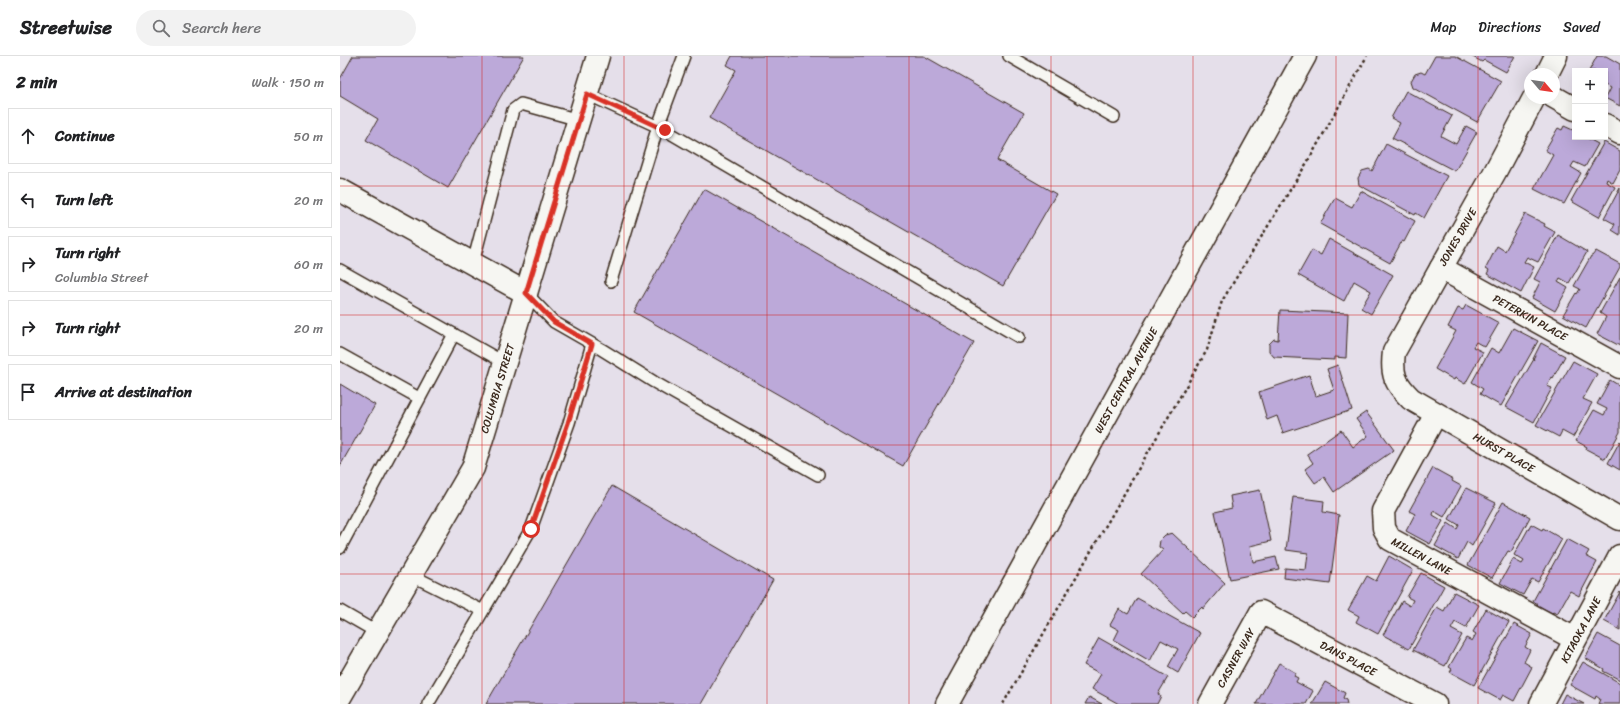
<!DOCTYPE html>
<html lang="en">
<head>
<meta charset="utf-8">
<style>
  :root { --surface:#fff; --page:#f2f2f2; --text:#202124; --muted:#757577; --line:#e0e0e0 }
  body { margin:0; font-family:Sriracha,sans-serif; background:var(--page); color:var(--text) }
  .controls { position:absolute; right:12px; top:12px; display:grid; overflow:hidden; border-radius:0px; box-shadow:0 4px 16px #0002 }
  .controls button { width:36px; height:36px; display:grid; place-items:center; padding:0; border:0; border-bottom:1px solid var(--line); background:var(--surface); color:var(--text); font:20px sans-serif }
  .compass { position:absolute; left:1184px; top:12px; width:36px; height:36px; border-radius:50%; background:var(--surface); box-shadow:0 4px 16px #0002; rotate:119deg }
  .stop { position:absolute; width:12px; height:12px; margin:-9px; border:3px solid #d93025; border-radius:50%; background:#fff }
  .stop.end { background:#d93025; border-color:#fff; box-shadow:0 1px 4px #0008 }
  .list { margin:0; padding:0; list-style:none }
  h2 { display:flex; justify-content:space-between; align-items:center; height:52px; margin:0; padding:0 16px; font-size:17px }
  h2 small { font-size:13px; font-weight:400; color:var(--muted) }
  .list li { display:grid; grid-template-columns:26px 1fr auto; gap:12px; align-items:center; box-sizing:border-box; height:56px; margin:0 8px 8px; padding:0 8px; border:1px solid var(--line); border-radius:0px }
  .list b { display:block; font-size:15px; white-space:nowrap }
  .list p { margin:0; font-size:13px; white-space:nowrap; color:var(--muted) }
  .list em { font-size:13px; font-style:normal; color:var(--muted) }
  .icon { flex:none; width:22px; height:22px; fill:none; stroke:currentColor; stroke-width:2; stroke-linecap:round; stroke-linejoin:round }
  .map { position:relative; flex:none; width:1280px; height:648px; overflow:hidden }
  header { display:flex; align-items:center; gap:24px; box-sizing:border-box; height:56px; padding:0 20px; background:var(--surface); border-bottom:1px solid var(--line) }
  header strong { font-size:19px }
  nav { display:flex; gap:22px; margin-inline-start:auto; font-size:14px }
  .search { width:280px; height:36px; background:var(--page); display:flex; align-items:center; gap:10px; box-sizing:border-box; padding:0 14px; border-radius:22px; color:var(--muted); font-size:15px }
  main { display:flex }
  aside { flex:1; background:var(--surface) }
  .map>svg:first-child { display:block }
  .building { fill:#bca9d9; stroke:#3b2a1e }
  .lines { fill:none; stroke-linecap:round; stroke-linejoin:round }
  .service-casing { stroke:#3b2a1e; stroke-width:14 }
  .minor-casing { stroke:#3b2a1e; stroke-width:25 }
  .secondary-casing { stroke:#3b2a1e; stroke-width:25 }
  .path { stroke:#3b2a1e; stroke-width:2.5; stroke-dasharray:3 3; stroke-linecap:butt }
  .service { stroke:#f6f6f2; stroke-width:11 }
  .minor { stroke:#f6f6f2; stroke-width:22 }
  .secondary { stroke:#f6f6f2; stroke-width:22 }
  .route { stroke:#d93025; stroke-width:5 }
  .grid { fill:none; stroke:#d62828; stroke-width:1; stroke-opacity:0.55 }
  .labels { text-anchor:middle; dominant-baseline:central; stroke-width:3; stroke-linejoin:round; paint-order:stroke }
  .street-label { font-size:11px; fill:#3b2a1e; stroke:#f6f6f2 }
</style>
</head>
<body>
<header>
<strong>Streetwise</strong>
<div class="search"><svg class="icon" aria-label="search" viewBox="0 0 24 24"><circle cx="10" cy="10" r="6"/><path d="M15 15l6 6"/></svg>Search here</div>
<nav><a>Map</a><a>Directions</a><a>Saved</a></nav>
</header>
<main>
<aside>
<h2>2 min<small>Walk · 150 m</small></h2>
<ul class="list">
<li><svg class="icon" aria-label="ahead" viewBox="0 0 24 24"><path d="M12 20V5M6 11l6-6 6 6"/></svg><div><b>Continue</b></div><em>50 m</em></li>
<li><svg class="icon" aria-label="left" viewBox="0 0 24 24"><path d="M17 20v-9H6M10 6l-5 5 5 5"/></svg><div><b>Turn left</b></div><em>20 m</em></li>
<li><svg class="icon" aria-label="right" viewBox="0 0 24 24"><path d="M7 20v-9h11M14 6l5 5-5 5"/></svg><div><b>Turn right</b><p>Columbia Street</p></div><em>60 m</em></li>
<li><svg class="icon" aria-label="right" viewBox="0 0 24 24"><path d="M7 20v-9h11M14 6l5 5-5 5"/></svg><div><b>Turn right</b></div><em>20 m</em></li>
<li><svg class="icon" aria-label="arrive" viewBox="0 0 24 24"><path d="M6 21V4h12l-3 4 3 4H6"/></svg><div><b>Arrive at destination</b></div></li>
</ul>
</aside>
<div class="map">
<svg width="1280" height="648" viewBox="0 0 1280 648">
  <rect width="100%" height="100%" fill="#e5dfea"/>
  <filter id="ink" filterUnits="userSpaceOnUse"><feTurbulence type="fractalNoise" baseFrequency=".025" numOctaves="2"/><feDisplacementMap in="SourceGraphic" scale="8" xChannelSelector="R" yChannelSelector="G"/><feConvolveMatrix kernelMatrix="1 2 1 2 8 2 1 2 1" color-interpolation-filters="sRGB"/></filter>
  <g filter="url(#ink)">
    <path class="building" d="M13,0h171l-76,132 -82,-48 12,-21 -38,-23v-17z
      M392,0h192l100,57 -27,47 59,34 -53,92 -294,-168 27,-48 -9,-5z
      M1095,0h20l46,25 -24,41 -64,-35 -2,-6 4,-7 6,-2 4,2z
      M1131,0h44l-9,16 -22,-12 -2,2z
      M1257,0h9l14,8v42l-15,-8 5,-10 -5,-3v-14h-16z
      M1066,35l46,25 -11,20 15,8 10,-18 11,6 -22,39 -63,-33 8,-15 -9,-5z
      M1224,70l11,5v6h10l13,7 -13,23 -11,-5 -3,5 10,6 -17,31 -30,-15 19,-34 -8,-5 13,-22 4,2z
      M1264,86l16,9v19l-7,13 -6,-4 -1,3 9,5 -16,30 -28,-16z
      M1046,88l61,32 -23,42 -8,-5 -1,2 -56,-30 -1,-7 4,-7 7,-2 3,2z
      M1280,132v47l-8,-5 3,-6 -11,-6z
      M364,133l270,154 -71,123 -269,-154z
      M1021,135l54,30 -11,21 -2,-1 -12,22 -70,-39 15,-26 17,9z
      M1185,158l20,10 -1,2 11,6 -17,30 -11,-5 -3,5 10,5 -13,26 -34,-19 2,-4 -3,-2 11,-22 8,5z
      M1218,179l29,17 -18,31 -9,-5 -2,4 10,6 -13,23 -23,-13 8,-16 -6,-3z
      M989,183l64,36 -22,39 -10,-6 10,-17 -17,-10 -10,20 -46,-26 14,-25 9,5z
      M1256,195l24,13v3l-34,61 -23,-13 13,-22 1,1 3,-5 -6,-3 17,-30h1z
      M1280,221v69l-23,-12 9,-17 -6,-4z
      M1126,249l33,18 -14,24 -9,-5 -3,5 10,5 -18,32 -10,-6 -1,2 -19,-11 21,-38 -8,-4 10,-19 5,2z
      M940,254l68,3 -2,45 -11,-1v3l-61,-3 -5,-6v-7l5,-5 4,1z
      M1173,272l25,13 -37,65 -21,-12 3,-5 -11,-7 19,-34 8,5z
      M1201,287l24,13 -12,22 -1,-1 -5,9 5,2 -18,34 -28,-15 28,-48h-1z
      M1233,305l24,13 -14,25 9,4 -19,34 -11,-6 -3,6 -23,-12z
      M998,309l14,45 -69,23 -6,-17 -10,4 -8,-28 50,-17 7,21 18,-6 -7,-21z
      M1270,324l10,6v46l-15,27 -19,-10 1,-2 -11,-6 18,-31 10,5 3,-6 -10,-5z
      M0,328l35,21 -35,61z
      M1026,356l28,38 -60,42 -10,-15 -9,6 -10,-14 8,-6 -6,-9 34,-24 12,17 15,-11 -12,-17z
      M1280,385v29l-12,-7z
      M1093,412l20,11 -1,2 9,5 -17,31 -10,-6 -1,4 10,6 -13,23 -24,-13 9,-17 -6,-3z
      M272,430l161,94 -72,124h-215z
      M1126,432l30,15 -24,43 -5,-4 -9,17 -23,-13 13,-23 9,6 2,-4 -10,-6z
      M920,434l11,51 -21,5 3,16 23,-5 3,12 -49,10 -15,-67 17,-4 -2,-12z
      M953,441l31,4 -1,11 16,3 -9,69 -46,-6 1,-10 21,2 2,-17 -22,-3z
      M1163,446l27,15 -19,35 -3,-1 -16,27 -24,-13z
      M1191,468l11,6 1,-2 19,11 -24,43 -6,-3 -9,16 -23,-12 13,-24 9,5 2,-3 -10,-6z
      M832,477l53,50 -22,26 -1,-2 -10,10 -7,-6 -2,2 -42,-39 22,-24 -4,-3 1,-7 5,-5z
      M1227,483l22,12 -3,5 11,6 -18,34 -9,-5 -13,23 -4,-2 -1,1 -15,-8 1,-1 -5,-3z
      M1049,500l24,14 -35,64 -22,-12 3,-6 -11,-6 19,-34 9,5z
      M1081,517l23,13 -35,63 -26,-14 19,-34 8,5 3,-6 -6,-3z
      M1114,536l25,13 -13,23 -11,-6 -4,7 11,6 -17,31 -32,-16 24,-43 7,4z
      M1280,536v38l-16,-9z
      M797,542l63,35 -22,40 -10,-6 10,-18 -17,-9 -11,21 -36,-21 5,-10 -9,-5 9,-16 9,5z
      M1146,553l23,13 -35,63 -24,-13 2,-3 -3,-2 17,-29 6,3 4,-7 -3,-2z
      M1174,568l18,10 -7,13 5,3 -6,12 8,5 -18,34 -11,-6 -3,5 -22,-12z
      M1258,578l22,12v34l-17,-9 1,-2 -19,-11z
      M759,582l69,39 -10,17 3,2 -4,8h-38l-27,-15 9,-15 -17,-9z
      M1243,606l37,21v21h-22l2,-5 -4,-3 -1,3 -25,-14z
      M939,607l17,10 -2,3 4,2 -2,4 17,9 -7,13h-50z
      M985,626l20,11 -2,5 3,2 1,4h-35z
      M1225,638l19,10h-24z
      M749,641l13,7h-17z"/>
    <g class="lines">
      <defs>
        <path id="service" d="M669,0l105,61
          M247,38l78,36 354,207
          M133,207l40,-153 8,-6 58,16
          M0,214l165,93
          M271,225l47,-155 26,-70
          M186,237l28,29 47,27 53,33 164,93
          M0,298l79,44
          M0,492l114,-214
          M71,519l72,36 48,-82 38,-106 23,-79
          M0,555l38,22
          M88,648l55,-93"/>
        <g id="minor">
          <path d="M1207,18l9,-18"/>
          <path d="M1214,41l21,12"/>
          <path id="s1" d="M1194,42l-38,72 -102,182c-3,23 1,31 17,47l209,120"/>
          <path d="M1265,69l15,8"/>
          <path d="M0,134l186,103"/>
          <path id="s2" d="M1101,212l179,99"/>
          <path id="s3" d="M1096,358l-53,97 1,17 6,11 185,100"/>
          <path id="s4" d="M0,641l133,-229 125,-412"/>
          <path id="s5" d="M870,648l51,-92 174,92"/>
          <path id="s6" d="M1201,648l79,-148"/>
        </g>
        <g id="secondary">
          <path id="s7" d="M607,648l358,-648"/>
        </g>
      </defs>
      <use href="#service" class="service-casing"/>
      <use href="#minor" class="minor-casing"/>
      <use href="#secondary" class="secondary-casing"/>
      <path class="path" d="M663,648l204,-354 15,-49 89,-145 56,-100"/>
      <use href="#service" class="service"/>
      <use href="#minor" class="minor"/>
      <use href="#secondary" class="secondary"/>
    </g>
  </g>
  <g class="lines" filter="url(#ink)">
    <path class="route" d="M191,473l37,-106 24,-79 -38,-22 -28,-29 61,-199 78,36"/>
  </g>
  <path class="grid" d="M142,0v648M284,0v648M427,0v648M569,0v648M711,0v648M853,0v648M996,0v648M1138,0v648M0,130h1280M0,259h1280M0,389h1280M0,518h1280"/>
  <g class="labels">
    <g class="street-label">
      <text transform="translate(1118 181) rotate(-60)">JONES DRIVE</text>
      <text stroke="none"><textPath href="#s2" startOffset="102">PETERKIN PLACE</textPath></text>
      <text stroke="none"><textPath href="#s7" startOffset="370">WEST CENTRAL AVENUE</textPath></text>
      <text stroke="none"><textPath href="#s4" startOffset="348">COLUMBIA STREET</textPath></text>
      <text stroke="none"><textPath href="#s1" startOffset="450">HURST PLACE</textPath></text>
      <text stroke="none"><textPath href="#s3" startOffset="176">MILLEN LANE</textPath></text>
      <text stroke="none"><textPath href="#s6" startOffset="84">KITAOKA LANE</textPath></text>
      <text stroke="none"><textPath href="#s5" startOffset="53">CASNER WAY</textPath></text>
      <text stroke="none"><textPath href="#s5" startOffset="204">DANS PLACE</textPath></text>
    </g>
  </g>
</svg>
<div class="controls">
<button>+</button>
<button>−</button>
</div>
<svg class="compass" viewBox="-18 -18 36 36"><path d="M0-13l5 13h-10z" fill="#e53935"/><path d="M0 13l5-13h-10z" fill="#757577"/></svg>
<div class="stop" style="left:191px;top:473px"></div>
<div class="stop end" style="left:325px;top:74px"></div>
</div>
</main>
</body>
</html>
